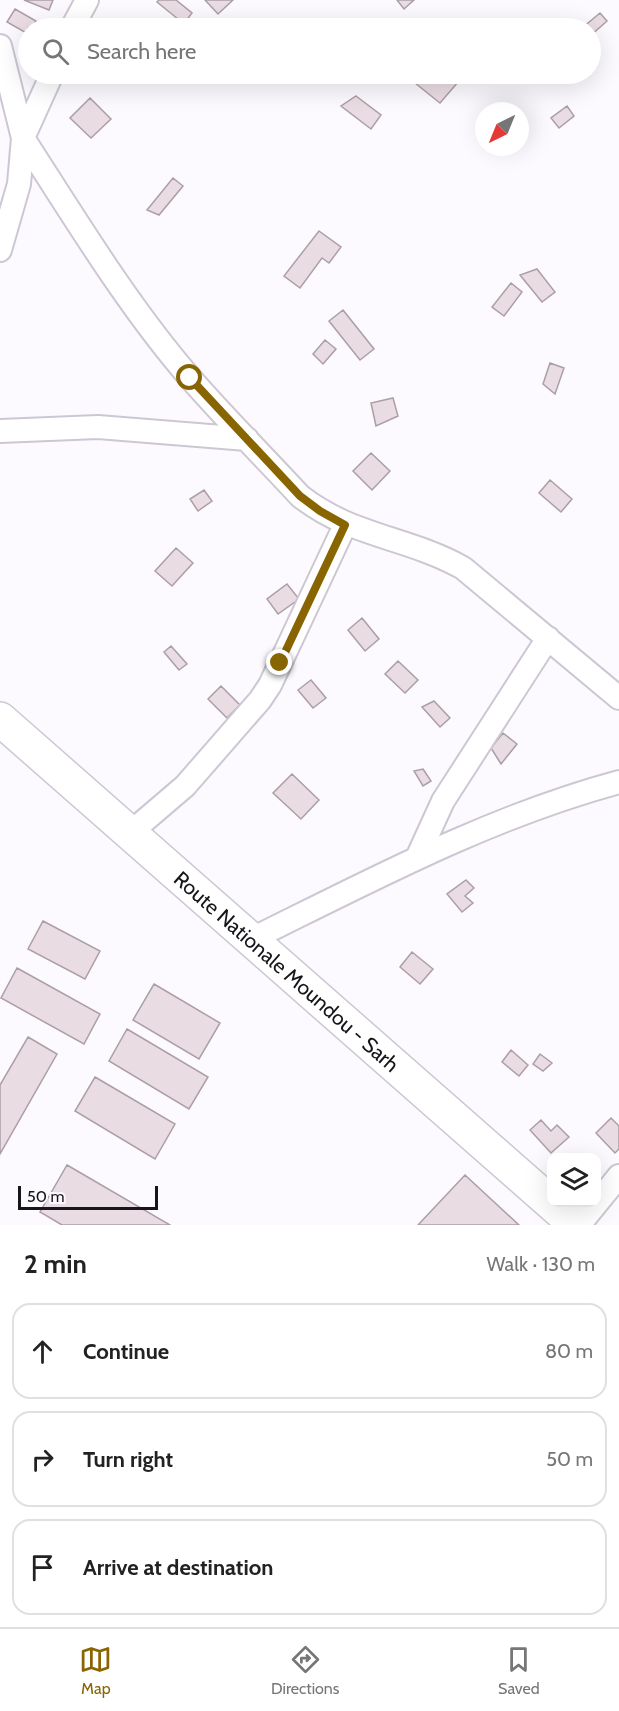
<!DOCTYPE html>
<html lang="en">
<head>
<meta charset="utf-8">
<style>
  :root { --surface:#fff; --page:#f2f2f2; --text:#222; --muted:#767676; --line:#e0e0e0; --accent:#896502 }
  body { margin:0; font-family:Cabin,sans-serif; background:var(--page); color:var(--text) }
  .controls { position:absolute; right:18px; bottom:18px; display:grid; overflow:hidden; border-radius:12px; box-shadow:0 6px 24px #0002 }
  .controls button { width:54px; height:54px; display:grid; place-items:center; padding:0; border:0; border-bottom:2px solid var(--line); background:var(--surface); color:var(--text); font:30px sans-serif }
  .compass { position:absolute; left:475px; top:102px; width:54px; height:54px; border-radius:50%; background:var(--surface); box-shadow:0 6px 24px #0002; rotate:223deg }
  .scale { position:absolute; left:18px; bottom:15px; width:140px; box-sizing:border-box; padding-left:6px; border:3px solid #171519; border-top:0; font-size:16px; line-height:21px; white-space:nowrap; color:#171519; -webkit-text-stroke:4px #fcfaff; paint-order:stroke }
  .stop { position:absolute; width:18px; height:18px; margin:-14px; border:4px solid #896502; border-radius:50%; background:#fff }
  .stop.end { background:#896502; border-color:#fff; box-shadow:0 2px 6px #0008 }
  .list { margin:0; padding:0; list-style:none }
  h2 { display:flex; justify-content:space-between; align-items:center; height:78px; margin:0; padding:0 24px; font-size:26px }
  h2 small { font-size:20px; font-weight:400; color:var(--muted) }
  .list li { display:grid; grid-template-columns:39px 1fr auto; gap:18px; align-items:center; box-sizing:border-box; height:96px; margin:0 12px 12px; padding:0 12px; border:2px solid var(--line); border-radius:18px }
  .list b { display:block; font-size:22px; white-space:nowrap }
  .list em { font-size:20px; font-style:normal; color:var(--muted) }
  .icon { flex:none; width:33px; height:33px; fill:none; stroke:currentColor; stroke-width:2; stroke-linecap:round; stroke-linejoin:round }
  .map { position:relative; flex:none; width:619px; height:1225px; overflow:hidden }
  .search { position:absolute; background:var(--surface); box-shadow:0 6px 24px #0002; left:18px; right:18px; top:18px; height:66px; display:flex; align-items:center; gap:15px; box-sizing:border-box; padding:0 21px; border-radius:33px; color:var(--muted); font-size:22px }
  .sheet { height:402px; background:var(--surface) }
  nav { display:flex; justify-content:space-around; align-items:center; box-sizing:border-box; height:84px; border-top:2px solid var(--line); background:var(--surface); font-size:16px; color:var(--muted) }
  nav a { display:grid; justify-items:center; gap:3px }
  nav .on { color:var(--accent) }
  .map>svg:first-child { display:block }
  .building { fill:#eadce3; stroke:#ab9fa5; stroke-width:1.5 }
  .lines { fill:none; stroke-linecap:round; stroke-linejoin:round }
  .minor-casing { stroke:#cdc7d3; stroke-width:26 }
  .highway-casing { stroke:#cdc7d3; stroke-width:36 }
  .minor { stroke:#fff; stroke-width:22 }
  .highway { stroke:#fff; stroke-width:33 }
  .route { stroke:#896502; stroke-width:8 }
  .labels { text-anchor:middle; dominant-baseline:central; stroke-width:6; stroke-linejoin:round; paint-order:stroke }
  .street-label { font-size:21px; fill:#171519; stroke:#fcfaff }
</style>
</head>
<body>
<div class="map">
<svg width="619" height="1225" viewBox="0 0 619 1225">
  <rect width="100%" height="100%" fill="#fcfaff"/>
  <path class="building" d="M24,0h29l-4,10z
    M159,0h17l16,13 -8,11 -27,-22z
    M205,0h28l-15,14z
    M397,0h17l-10,9z
    M15,9l21,12 -4,7h-4v6l-21,-12z
    M600,13l7,8 -17,15v-8h-8z
    M202,19l10,9h-19z
    M423,74h42l-25,29 -25,-20z
    M356,96l25,19 -10,14 -30,-23z
    M90,98l21,21 -20,19 -21,-20z
    M567,106l7,10 -15,12 -8,-10z
    M173,178l10,8 -24,29 -12,-5z
    M319,231l22,16 -12,16 -7,-5 -22,30 -16,-12z
    M537,269l18,23 -13,10 -22,-27z
    M511,283l11,9 -18,24 -12,-9z
    M343,310l31,39 -14,11 -31,-39z
    M325,340l11,9 -13,15 -10,-10z
    M550,363l14,5 -9,26 -12,-10z
    M393,398l5,18 -22,10 -5,-23z
    M371,453l19,18 -18,19 -19,-19z
    M550,480l22,19 -11,13 -22,-19z
    M204,490l8,11 -14,10 -8,-12z
    M176,548l17,15 -21,23 -17,-15z
    M287,584l12,15 -21,15 -11,-15z
    M362,618l17,21 -14,12 -17,-21z
    M171,646l16,18 -8,6 -15,-18z
    M398,661l20,19 -13,13 -20,-19z
    M311,680l15,18 -13,10 -15,-18z
    M221,686l19,19 -13,13 -19,-19z
    M434,701l16,17 -10,9 -18,-20z
    M503,733l14,11 -16,20 -10,-16z
    M423,769l8,12 -8,5 -9,-15z
    M292,774l27,26 -18,19 -28,-26z
    M466,880l8,8 -9,8 8,7 -11,9 -15,-18z
    M43,921l57,30 -15,28 -57,-30z
    M412,952l21,17 -13,15 -20,-17z
    M17,968l83,46 -16,30 -83,-46z
    M154,984l66,39 -21,36 -66,-39z
    M127,1029l81,48 -19,32 -80,-48z
    M28,1037l29,17 -57,100v-69z
    M511,1050l17,15 -9,11 -17,-14z
    M540,1054l12,9 -9,8 -10,-7z
    M95,1077l80,47 -20,35 -80,-48z
    M611,1118l8,8v23l-4,4 -19,-20z
    M541,1120l10,11 6,-6 12,12 -18,16 -21,-23z
    M67,1165l103,60h-108l-22,-13z
    M465,1175l54,50h-101z"/>
  <g class="lines">
    <defs>
      <path id="minor" d="M72,28l15,-28
        M0,46l23,92 -4,46 -19,66
        M23,138c51,79 106,170 168,241 35,40 73,78 109,117 52,41 108,41 163,72l156,130
        M23,138l29,-64
        M0,431l98,-4 149,12
        M130,833l55,-47 75,-86 10,-15 75,-160
        M417,858l26,-57 105,-163
        M250,940c120,-59 239,-123 369,-158
        M579,1225l40,-49"/>
      <g id="highway">
        <path id="s1" d="M0,719l576,506"/>
      </g>
    </defs>
    <use href="#minor" class="minor-casing"/>
    <use href="#highway" class="highway-casing"/>
    <use href="#minor" class="minor"/>
    <use href="#highway" class="highway"/>
  </g>
  <g class="lines">
    <path class="route" d="M190,378l110,118 20,15 25,14 -65,138"/>
  </g>
  <g class="labels">
    <g class="street-label">
      <text stroke="none"><textPath href="#s1" startOffset="382">Route Nationale Moundou - Sarh</textPath></text>
    </g>
  </g>
</svg>
<div class="controls">
<button><svg class="icon" aria-label="layers" viewBox="0 0 24 24"><path d="M12 4l9 5-9 5-9-5zM3 14l9 5 9-5"/></svg></button>
</div>
<svg class="compass" viewBox="-18 -18 36 36"><path d="M0-13l5 13h-10z" fill="#e53935"/><path d="M0 13l5-13h-10z" fill="#767676"/></svg>
<div class="scale">50 m</div>
<div class="stop" style="left:190px;top:378px"></div>
<div class="stop end" style="left:280px;top:663px"></div>
<div class="search"><svg class="icon" aria-label="search" viewBox="0 0 24 24"><circle cx="10" cy="10" r="6"/><path d="M15 15l6 6"/></svg>Search here</div>
</div>
<section class="sheet">
<h2>2 min<small>Walk · 130 m</small></h2>
<ul class="list">
<li><svg class="icon" aria-label="ahead" viewBox="0 0 24 24"><path d="M12 20V5M6 11l6-6 6 6"/></svg><div><b>Continue</b></div><em>80 m</em></li>
<li><svg class="icon" aria-label="right" viewBox="0 0 24 24"><path d="M7 20v-9h11M14 6l5 5-5 5"/></svg><div><b>Turn right</b></div><em>50 m</em></li>
<li><svg class="icon" aria-label="arrive" viewBox="0 0 24 24"><path d="M6 21V4h12l-3 4 3 4H6"/></svg><div><b>Arrive at destination</b></div></li>
</ul>
</section>
<nav>
<a class="on"><svg class="icon" aria-label="map" viewBox="0 0 24 24"><path d="M3 6l6-2 6 2 6-2v14l-6 2-6-2-6 2zM9 4v14M15 6v14"/></svg>Map</a>
<a><svg class="icon" aria-label="directions" viewBox="0 0 24 24"><path d="M12 3l9 9-9 9-9-9zM9 14v-3h6M13 9l2 2-2 2"/></svg>Directions</a>
<a><svg class="icon" aria-label="saved" viewBox="0 0 24 24"><path d="M7 4h10v16l-5-4-5 4z"/></svg>Saved</a>
</nav>
</body>
</html>
